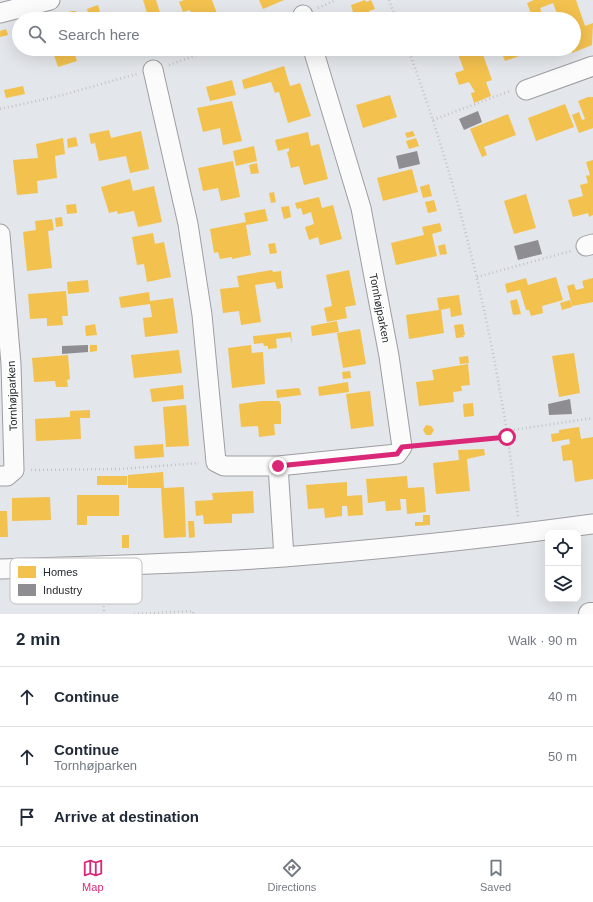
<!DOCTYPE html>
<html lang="en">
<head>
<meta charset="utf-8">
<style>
  :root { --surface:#fff; --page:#f2f2f3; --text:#1f2937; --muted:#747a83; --line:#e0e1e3; --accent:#db2777 }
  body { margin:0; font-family:Helvetica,sans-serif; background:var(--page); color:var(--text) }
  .controls { position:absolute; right:12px; bottom:12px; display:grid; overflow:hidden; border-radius:8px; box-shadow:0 4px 16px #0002 }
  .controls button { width:36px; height:36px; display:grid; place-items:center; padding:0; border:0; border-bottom:1px solid var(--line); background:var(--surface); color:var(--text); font:20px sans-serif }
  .stop { position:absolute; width:12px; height:12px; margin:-9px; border:3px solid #db2777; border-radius:50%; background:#fff }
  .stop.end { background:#db2777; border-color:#fff; box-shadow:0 1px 4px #0008 }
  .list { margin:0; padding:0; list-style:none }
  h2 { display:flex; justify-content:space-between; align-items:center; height:52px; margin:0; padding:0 16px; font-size:17px }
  h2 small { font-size:13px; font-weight:400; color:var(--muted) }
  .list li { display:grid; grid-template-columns:26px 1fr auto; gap:12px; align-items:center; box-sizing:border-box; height:60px; padding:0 16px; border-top:1px solid var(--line) }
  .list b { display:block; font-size:15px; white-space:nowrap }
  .list p { margin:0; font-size:13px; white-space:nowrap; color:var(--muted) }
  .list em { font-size:13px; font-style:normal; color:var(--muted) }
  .icon { flex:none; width:22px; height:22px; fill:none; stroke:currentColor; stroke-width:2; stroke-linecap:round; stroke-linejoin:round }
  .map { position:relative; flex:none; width:593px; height:614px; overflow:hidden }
  .search { position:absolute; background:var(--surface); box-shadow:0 4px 16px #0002; left:12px; right:12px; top:12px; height:44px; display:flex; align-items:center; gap:10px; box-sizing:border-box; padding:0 14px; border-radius:22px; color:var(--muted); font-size:15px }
  .sheet { height:232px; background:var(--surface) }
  nav { display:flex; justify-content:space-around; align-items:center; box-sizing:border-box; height:56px; border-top:1px solid var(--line); background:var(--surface); font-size:11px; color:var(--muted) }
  nav a { display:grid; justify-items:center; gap:2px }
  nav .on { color:var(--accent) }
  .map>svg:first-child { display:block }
  .homes { fill:#f2c14e }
  .industry { fill:#8d8d92 }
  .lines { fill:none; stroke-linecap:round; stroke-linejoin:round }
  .street-casing { stroke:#9c9ea1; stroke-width:21 }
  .secondary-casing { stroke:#9c9ea1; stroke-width:24 }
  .path { stroke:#c3c4c6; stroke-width:2.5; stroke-dasharray:1 3; stroke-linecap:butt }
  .street { stroke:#fbfbfc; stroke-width:19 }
  .secondary { stroke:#fbfbfc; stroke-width:22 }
  .route { stroke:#db2777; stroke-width:5 }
  .labels { text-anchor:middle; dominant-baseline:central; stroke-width:4; stroke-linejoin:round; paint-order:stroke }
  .street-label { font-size:11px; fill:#27292c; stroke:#fff }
  .key { fill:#fff; stroke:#bebfc0; stroke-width:1 }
  .key-label { font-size:11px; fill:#27292c }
</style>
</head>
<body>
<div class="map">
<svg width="593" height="614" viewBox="0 0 593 614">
  <rect width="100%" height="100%" fill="#e3e6ea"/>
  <path class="homes" d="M143,0h13l6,19h-11l-1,-4 -2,1z
    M184,0h28l7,19h-26l-3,-9 -7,2 -4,-10z
    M259,0h25l-21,9z
    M365,0l1,2 5,-2 4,9 -6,2 4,8h-18l-4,-14z
    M534,0h42l9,26 8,-3 -1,22 -20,8 -1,-4h3v-30h-15l-6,-16 -13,5 4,11h-11l-6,-16z
    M98,5l2,7 -5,1 2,6h-7l-3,-10z
    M72,11h4l2,7 -34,1z
    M6,29l2,6 -8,2v-6z
    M52,49h21l4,12 -19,6z
    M123,49h23l-21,7z
    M456,49h25l11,31 -6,2 5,14 -17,7 -3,-10 4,-1 -6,-10 -10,3 -4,-12 9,-3z
    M500,49h39l-34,12z
    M284,66l6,20 10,-3 11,33 -23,7 -9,-31 -4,1 -4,-11 -27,7 -2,-9z
    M232,80l4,15 -26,6 -4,-14z
    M23,86l2,8 -19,4 -2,-8z
    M390,95l7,22 -34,11 -7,-23z
    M588,97h5v31l-14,5 -7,-18 7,-3 3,8 3,-1 -7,-18z
    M232,101l10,40 -19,4 -3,-17 -17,4 -6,-24z
    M565,104l9,23 -38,14 -8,-23z
    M508,114l8,21 -32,12 3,8 -5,2 -12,-28z
    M109,130l2,8 30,-7 8,38 -19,4 -4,-17 -27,5 -4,-18 -4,1 -2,-10z
    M413,131l2,5 -8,2 -2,-5z
    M308,132l3,14 8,-2 9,35 -24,6 -5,-19 -8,2 -4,-16 2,-1v-3l-11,3 -3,-11z
    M76,137l2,9 -10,2 -1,-9z
    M63,138l2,16 -10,2 2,22 -20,3 1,12 -21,2 -4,-35 25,-2 -2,-14z
    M416,138l3,8 -10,3 -3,-8z
    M254,146l3,15 -21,5 -3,-15z
    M593,160v55l-4,2 -1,-4 -15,4 -5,-17 15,-4 -3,-11 8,-2 -2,-7 4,-1 -4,-13z
    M233,161l7,36 -19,4 -3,-13 -15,3 -5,-23z
    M257,163l2,10 -8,1 -2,-9z
    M412,169l6,23 -35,9 -6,-23z
    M130,179l3,12 21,-5 8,36 -24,5 -4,-16 -16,3 -1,-3 -8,2 -8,-26z
    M429,184l3,12 -9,2 -3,-11z
    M274,192l2,10 -5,1 -2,-10z
    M526,194l10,34 -22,6 -10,-33z
    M319,197l3,11 11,-3 9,34 -22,6 -2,-8 -9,3 -4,-13 9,-3 -3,-12 -8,3 -2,-7 -4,1 -2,-6z
    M434,200l3,11 -9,2 -3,-11z
    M76,204l1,9 -10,1 -1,-9z
    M289,206l2,11 -7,2 -3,-12z
    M265,209l3,12 -22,4 5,30 -19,4v-2l-12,2 -2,-7 -4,1 -4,-24 36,-7 -2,-9z
    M62,217l1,9 -7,1 -1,-9z
    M52,219l2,11 -6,1 4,37 -25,3 -4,-39 13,-2 -1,-9z
    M440,223l2,8 -10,3 5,22 -41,9 -5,-22 33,-8 -2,-8z
    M153,233l2,11 9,-2 7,35 -24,5 -3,-18 -7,1 -5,-28z
    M275,243l2,10 -7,1 -2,-10z
    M445,244l2,10 -7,1 -2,-9z
    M272,270l1,2 8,-1 2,17 -6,1 -2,-7 -20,3 6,37 -20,3 -2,-14 -16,2 -3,-24 19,-2 -2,-11z
    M349,270l7,35 -11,2 2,11 -20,4 -3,-14 8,-2 -6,-31z
    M556,277l7,23 -21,6 1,7 -12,3 -2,-6h-3l-6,-20 -13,3 -2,-9 21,-6 2,7z
    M593,278v24l-21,4 -5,-20 7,-2 2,6 8,-2 -2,-7z
    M88,280l1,12 -21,2 -1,-12z
    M66,291l2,25h-6l1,9 -16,1v-8l-17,1 -2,-25z
    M149,292l1,9 23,-3 5,35 -33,4 -2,-19 9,-1 -2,-13 -29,4 -2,-11z
    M459,295l3,20 -11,2 -1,-9 -9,2 3,23 -35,6 -3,-24 33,-5 -2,-12z
    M517,299l4,15 -8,1 -3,-14z
    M570,300l2,7 -10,3 -2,-7z
    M337,321l2,11 -27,4 -1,-10z
    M95,324l2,11 -11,1 -1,-10z
    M463,324l2,11h-2l1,2 -8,1 -2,-13z
    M360,329l6,35 -23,4 -6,-35z
    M291,332l1,12 -2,-7 -14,2 1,9 -9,1v-3h-4l-1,-3 -9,1 -1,-8z
    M90,345h7v6l-7,1z
    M251,345l1,8 11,-1 2,32 -33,4 -4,-40z
    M179,350l3,23 -48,5 -3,-23z
    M574,353l6,40 -21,4 -7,-41z
    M68,355l2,24 -3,1 1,7h-12l-1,-6 -21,1 -2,-24z
    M468,356l1,7 -9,1 -1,-7z
    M468,364l2,21 -9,1 1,5 -9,1 1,10 -35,4 -3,-24 18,-2 -2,-10z
    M350,371l1,7 -8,1 -1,-7z
    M348,382l1,10 -30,4 -1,-9z
    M183,385l1,14 -32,3 -2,-13z
    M298,388l2,1 1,6 -24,3 -1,-8z
    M370,391l4,35 -23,3 -5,-35z
    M262,401h17l2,4v19h-7l1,11 -16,2 -1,-11 -17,1 -2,-23z
    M473,403l1,13 -10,1 -1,-13z
    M186,405l3,41 -23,1 -3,-40z
    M90,410v8h-10l1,21 -45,2 -1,-22 35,-2v-6z
    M426,425l5,1 3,4 -3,5h-5l-3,-5z
    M579,427l2,12 12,-2v42l-18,3 -3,-22 -9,1 -2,-15 9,-2 -1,-5 -17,3 -1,-8 8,-1v-3z
    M163,444l1,13 -29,2 -1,-13z
    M484,449l1,6 -18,4 3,32 -34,3 -3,-31 26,-3 -1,-10z
    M163,472l1,16 20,-1 2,50 -22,1 -3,-50h-33v-13z
    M97,476h30v9h-30z
    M407,476l1,12 16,-1 2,25 -19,2 -1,-15h-6l1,11 -15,1 -1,-10 -17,2 -2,-24z
    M347,482v14l15,-1 1,20 -15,1 -1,-10h-5v10l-17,2 -1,-10 -16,1 -2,-24z
    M253,491l1,22 -22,1v9l-28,1 -1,-9 -7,1 -1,-15 18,-1 -1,-7z
    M77,495h42v21h-32v9h-10z
    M50,497l1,23 -39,1v-23z
    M0,511h7l1,26h-8z
    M423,515h7v10l-15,1v-4h8z
    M188,521h6l1,16 -6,1z
    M122,535h7v13h-7z"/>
  <path class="industry" d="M478,111l4,11 -18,8 -5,-11z
    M417,151l3,13 -21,5 -3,-13z
    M538,240l4,14 -24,6 -4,-14z
    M88,345v7l-26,2v-8z
    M570,399l2,15 -23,1 -1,-11z"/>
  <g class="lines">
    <defs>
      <path id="street" d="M0,13l50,-13
        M303,15l1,4
        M153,70l35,154 14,91 14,147 8,4h54
        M526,90l67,-24
        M0,234l11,130 3,106 -7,6h-7
        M586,246l7,-2
        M284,557l-6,-91 119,-12 5,-7 -13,-91 -28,-148 -48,-159
        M0,569c95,-3 189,-5 284,-12 103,-8 206,-19 309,-33"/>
      <path id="secondary" d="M590,614h3"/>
    </defs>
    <use href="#street" class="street-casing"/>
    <use href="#secondary" class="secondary-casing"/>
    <path class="path" d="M389,0l7,19
      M318,8l18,-8
      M408,49c42,112 74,236 94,354 7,37 11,76 16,114
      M169,65l44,-16
      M0,109l59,-13 78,-22
      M433,120l77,-29
      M477,277l94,-26
      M506,431l87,-13
      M418,445l89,-8
      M31,470l90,-1 78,-6
      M103,582l1,32
      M134,614l59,-3v3"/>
    <use href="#street" class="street"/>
    <use href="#secondary" class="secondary"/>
  </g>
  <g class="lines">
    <path class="route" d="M278,466l119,-12 5,-7 105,-10"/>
  </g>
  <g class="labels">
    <g class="street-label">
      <text transform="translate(380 308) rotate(79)">Tornhøjparken</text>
      <text transform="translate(12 396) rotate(-92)">Tornhøjparken</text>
    </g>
  </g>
  <rect x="10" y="558" width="132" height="46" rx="6" class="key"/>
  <rect x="18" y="566" width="18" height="12" fill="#f2c14e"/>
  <rect x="18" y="584" width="18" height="12" fill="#8d8d92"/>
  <g class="key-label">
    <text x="43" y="576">Homes</text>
    <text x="43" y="594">Industry</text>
  </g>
</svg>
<div class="controls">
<button><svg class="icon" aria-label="locate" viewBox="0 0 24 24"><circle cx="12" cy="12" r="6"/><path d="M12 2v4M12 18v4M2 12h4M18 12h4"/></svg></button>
<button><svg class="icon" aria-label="layers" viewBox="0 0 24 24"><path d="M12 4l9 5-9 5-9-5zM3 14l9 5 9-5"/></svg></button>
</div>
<div class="stop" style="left:507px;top:437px"></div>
<div class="stop end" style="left:278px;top:466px"></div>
<div class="search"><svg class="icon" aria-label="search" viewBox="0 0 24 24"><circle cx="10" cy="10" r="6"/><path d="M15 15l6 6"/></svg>Search here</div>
</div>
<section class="sheet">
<h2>2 min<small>Walk · 90 m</small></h2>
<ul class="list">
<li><svg class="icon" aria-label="ahead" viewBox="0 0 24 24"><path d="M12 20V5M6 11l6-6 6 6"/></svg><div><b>Continue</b></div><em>40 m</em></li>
<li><svg class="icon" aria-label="ahead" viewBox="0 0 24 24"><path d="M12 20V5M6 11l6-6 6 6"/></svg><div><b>Continue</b><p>Tornhøjparken</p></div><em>50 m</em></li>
<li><svg class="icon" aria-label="arrive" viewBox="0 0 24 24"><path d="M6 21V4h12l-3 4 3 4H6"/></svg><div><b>Arrive at destination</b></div></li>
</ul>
</section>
<nav>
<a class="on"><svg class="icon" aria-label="map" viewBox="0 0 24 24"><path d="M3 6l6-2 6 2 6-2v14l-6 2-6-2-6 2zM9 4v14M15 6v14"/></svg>Map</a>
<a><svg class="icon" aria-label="directions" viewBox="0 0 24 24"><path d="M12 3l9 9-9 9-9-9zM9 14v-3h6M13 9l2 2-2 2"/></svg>Directions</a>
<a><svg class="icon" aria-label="saved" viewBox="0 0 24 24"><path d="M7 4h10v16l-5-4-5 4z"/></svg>Saved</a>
</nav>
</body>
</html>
